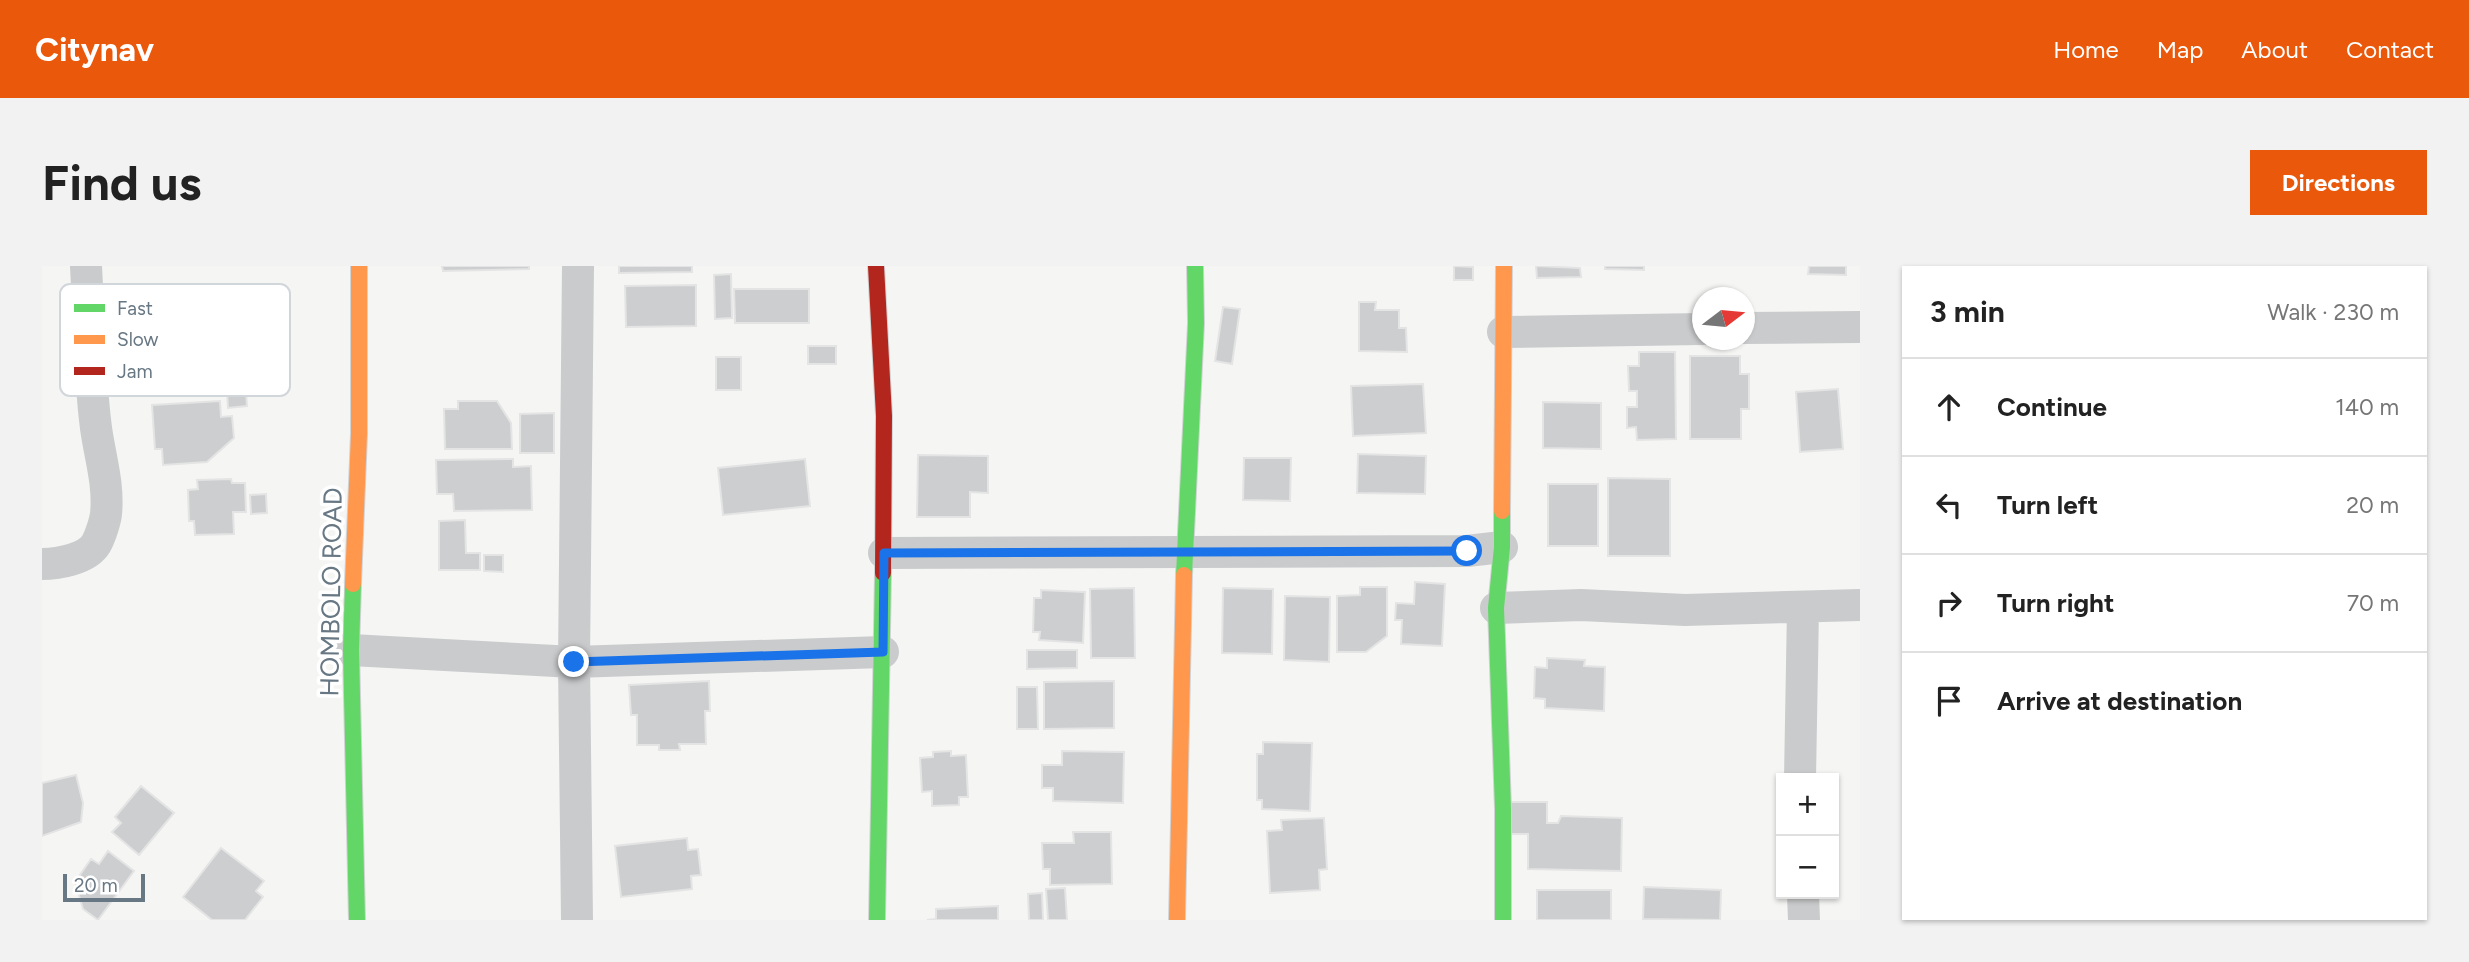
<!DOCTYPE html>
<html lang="en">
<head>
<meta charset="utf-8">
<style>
  :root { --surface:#fff; --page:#f2f2f2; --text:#222; --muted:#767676; --line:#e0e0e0; --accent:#ea580c }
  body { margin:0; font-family:Figtree,sans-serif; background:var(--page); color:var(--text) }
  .controls { position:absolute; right:21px; bottom:21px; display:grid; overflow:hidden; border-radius:0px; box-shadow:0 2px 5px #0004 }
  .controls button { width:63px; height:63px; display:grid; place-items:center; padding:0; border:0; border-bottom:2px solid var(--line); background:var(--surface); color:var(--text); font:35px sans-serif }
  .compass { position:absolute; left:1650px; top:21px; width:63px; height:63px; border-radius:50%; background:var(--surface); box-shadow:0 2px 5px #0004; rotate:74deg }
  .scale { position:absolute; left:21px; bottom:18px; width:82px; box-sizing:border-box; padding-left:7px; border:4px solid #677783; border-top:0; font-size:19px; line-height:24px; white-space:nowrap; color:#677783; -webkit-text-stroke:5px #fff; paint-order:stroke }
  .stop { position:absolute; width:21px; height:21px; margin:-16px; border:5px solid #1a73e8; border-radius:50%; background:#fff }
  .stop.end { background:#1a73e8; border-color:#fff; box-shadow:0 2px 7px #0008 }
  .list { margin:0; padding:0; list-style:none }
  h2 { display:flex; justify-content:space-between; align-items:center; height:91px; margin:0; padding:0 28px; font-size:30px }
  h2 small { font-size:23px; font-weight:400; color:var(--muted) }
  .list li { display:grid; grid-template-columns:46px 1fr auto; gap:21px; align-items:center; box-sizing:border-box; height:98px; padding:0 28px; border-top:2px solid var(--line) }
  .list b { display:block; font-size:26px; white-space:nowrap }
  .list em { font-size:23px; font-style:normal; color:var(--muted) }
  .icon { flex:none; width:38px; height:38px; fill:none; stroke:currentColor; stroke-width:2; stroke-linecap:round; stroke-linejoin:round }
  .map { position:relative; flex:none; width:1818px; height:654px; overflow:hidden; border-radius:0px }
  header { display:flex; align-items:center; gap:42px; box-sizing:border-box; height:98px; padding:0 35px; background:var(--accent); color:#fff }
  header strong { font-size:33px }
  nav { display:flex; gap:38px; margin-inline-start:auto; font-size:24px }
  .intro { display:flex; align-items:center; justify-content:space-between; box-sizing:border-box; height:168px; padding:0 42px }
  h1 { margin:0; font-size:49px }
  .button { padding:18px 32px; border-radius:0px; background:var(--accent); color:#fff; font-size:24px; font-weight:700 }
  main { display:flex; gap:42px; padding:0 42px }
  aside { flex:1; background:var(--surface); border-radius:0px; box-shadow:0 2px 5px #0004 }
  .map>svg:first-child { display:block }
  .building { fill:#cccecf; stroke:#e4e4e4; stroke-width:2 }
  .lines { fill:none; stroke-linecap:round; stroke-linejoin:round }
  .fast-casing { stroke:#d2d3d4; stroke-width:18 }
  .slow-casing { stroke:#d2d3d4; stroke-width:18 }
  .jam-casing { stroke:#d2d3d4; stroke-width:18 }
  .street { stroke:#cacbcc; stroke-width:32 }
  .fast { stroke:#63d668; stroke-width:16 }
  .slow { stroke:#ff974d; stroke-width:16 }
  .jam { stroke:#b3261e; stroke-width:16 }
  .route { stroke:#1a73e8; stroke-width:9 }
  .labels { text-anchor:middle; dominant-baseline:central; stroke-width:7; stroke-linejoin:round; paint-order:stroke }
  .street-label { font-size:26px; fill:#677783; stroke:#fff }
  .key { fill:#fff; stroke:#d1d6da; stroke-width:2 }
  .key-label { font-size:19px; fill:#677783 }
</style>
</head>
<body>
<header>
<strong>Citynav</strong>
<nav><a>Home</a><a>Map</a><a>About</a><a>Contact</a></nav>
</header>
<div class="intro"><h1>Find us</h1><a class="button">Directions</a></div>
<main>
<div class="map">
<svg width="1818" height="654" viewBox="0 0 1818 654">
  <rect width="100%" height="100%" fill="#f5f5f4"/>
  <path class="building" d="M400,0h87v3l-86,2z
    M577,0h73v6l-73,1z
    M1412,0l19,1v13h-19z
    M1494,0l44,2 1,9 -44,1z
    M1563,0h39v4l-39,-1z
    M1767,0h37v9l-38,-1z
    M689,8l1,44 -17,1 -1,-44z
    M654,19v41l-70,1 -1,-41z
    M692,23h75v34h-74z
    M1317,36h17l-1,8h24v18h7l1,24 -48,-1z
    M1181,41l17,2 -8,55 -17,-3z
    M766,80h28v18h-28z
    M1597,86h36l1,87 -39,1 -1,-13 -9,1v-21h10v-16h-8l-1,-25h11z
    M1648,90h50v18h9v35h-8v30h-51z
    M674,91h25v33h-25z
    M1381,118l3,49 -73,3 -2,-50z
    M1796,123l5,60 -43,3 -4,-60z
    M204,124l1,16 -19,2 -1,-16z
    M178,135l1,16 11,-1 2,22 -27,24 -44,3 -1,-16h-7l-3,-44z
    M416,135h39l14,22 1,26h-67l-1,-40h14z
    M1501,136l58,1v46l-58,-1z
    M512,147v40h-34v-39z
    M1316,188l68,2 -1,38 -68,-1z
    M876,189l70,1v37l-18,-1v25h-53z
    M1202,192h47l-1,43 -47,-1z
    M471,193v8l18,-1 1,44 -78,1 -1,-17h-16l-1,-34z
    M763,193l5,47 -87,9 -5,-47z
    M1566,212l62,1v77h-62z
    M189,213l1,4h13l1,29h-13l1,22 -39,1 -1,-14h-5l-1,-31 10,-1 -1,-9z
    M1506,218h50v62h-50z
    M224,228l1,19 -16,1 -1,-19z
    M423,254l1,33h14v17h-41v-49z
    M442,289h19v17l-19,-1z
    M1373,316l30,2 -3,62 -41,-2 1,-24h-7l1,-17 18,1z
    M1318,321h27v49l-21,16h-29v-56l23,-1z
    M1092,322l1,70h-44l-1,-69z
    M1181,322l50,1 -1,65 -50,-1z
    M999,324l44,2 -2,51 -44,-3 1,-8h-7l1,-34h7z
    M1243,330l45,1 -1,65 -45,-2z
    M985,384h50v18l-50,1z
    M1505,392l38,2 -1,6 21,1 -1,44 -59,-3v-9l-11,-1 1,-31 12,1z
    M667,415l1,30h-5l1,33h-27l1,6h-21v-5h-22v-30h-6l-2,-30z
    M1072,415v47l-70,1v-47z
    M975,421h20l1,42h-21z
    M1221,476l49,1 -2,68 -48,-2v-9h-5v-46h6z
    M909,485v5l15,-1 2,42h-9v8l-27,1v-15l-10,1 -2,-34 13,-1v-5z
    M1020,485l62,1 -1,51 -70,-2v-13h-11v-23h20z
    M34,509l7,28 -2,19 -39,14v-53z
    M99,520l33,27 -35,42 -27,-23 9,-9 -6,-6z
    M1468,536h37v21h11l3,-7 61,2 -1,53 -93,-2v-35h-19z
    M1282,552l3,51 -8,1 1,20 -50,3 -3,-62 15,-1 -1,-10z
    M1031,566h38l1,52 -62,1v-16h-7l-1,-26h32z
    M645,572l1,12 10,-1 3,26 -10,1 1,13 -71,8 -6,-51z
    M179,582l43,33 -8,10 7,6 -18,23h-33l-29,-23z
    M66,585l26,20 -36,49 -15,-11 -8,-27 16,-23 8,5z
    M1602,621l77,3 -1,30 -77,-1z
    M1023,622l2,32h-19l-2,-31z
    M1495,624h74v30h-74z
    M1000,627l1,27h-14l-1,-26z
    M956,640v14h-71l9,-1v-10z"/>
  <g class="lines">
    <defs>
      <path id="fast" d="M1460,245v36l-6,61 7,201v111
        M1142,309l12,-252 -1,-57
        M311,318l-2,66 6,270
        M835,654l6,-347"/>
      <path id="slow" d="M1460,245l2,-245
        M311,318l6,-150v-168
        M1135,654l7,-345"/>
      <path id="jam" d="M834,0l8,150 -1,157"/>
    </defs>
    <use href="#fast" class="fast-casing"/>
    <use href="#slow" class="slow-casing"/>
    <use href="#jam" class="jam-casing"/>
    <path class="street" d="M1702,62l116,-1
      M1461,66l199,-3
      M842,287l583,-2 35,-4
      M0,298c16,0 45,-5 54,-20 4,-7 9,-22 10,-30 3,-30 -6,-57 -10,-86 -7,-54 -7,-108 -10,-162
      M1454,342l85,-3 104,5 175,-5
      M309,384l223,12 309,-10
      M1758,512l3,-170
      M1761,628l1,26
      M535,654l-3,-258 4,-396"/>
    <use href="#fast" class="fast"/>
    <use href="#slow" class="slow"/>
    <use href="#jam" class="jam"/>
  </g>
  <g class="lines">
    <path class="route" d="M532,396l309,-10 1,-99 583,-2"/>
  </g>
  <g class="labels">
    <g class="street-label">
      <text transform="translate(289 326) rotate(-89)">HOMBOLO ROAD</text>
    </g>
  </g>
  <rect x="18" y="18" width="230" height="112" rx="10" class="key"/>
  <rect x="32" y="38" width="31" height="8" fill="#63d668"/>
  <rect x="32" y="69" width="31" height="9" fill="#ff974d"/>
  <rect x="32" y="101" width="31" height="8" fill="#b3261e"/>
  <g class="key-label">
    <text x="75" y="49">Fast</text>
    <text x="75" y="80">Slow</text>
    <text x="75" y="112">Jam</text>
  </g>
</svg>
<div class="controls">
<button>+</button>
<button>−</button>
</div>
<svg class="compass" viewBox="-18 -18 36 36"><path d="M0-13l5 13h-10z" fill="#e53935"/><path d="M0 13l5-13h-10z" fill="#767676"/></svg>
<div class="scale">20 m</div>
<div class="stop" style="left:1425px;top:285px"></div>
<div class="stop end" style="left:532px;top:396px"></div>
</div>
<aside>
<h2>3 min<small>Walk · 230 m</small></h2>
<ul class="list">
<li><svg class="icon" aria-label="ahead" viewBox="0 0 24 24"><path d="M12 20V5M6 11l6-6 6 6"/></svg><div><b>Continue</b></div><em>140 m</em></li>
<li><svg class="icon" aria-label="left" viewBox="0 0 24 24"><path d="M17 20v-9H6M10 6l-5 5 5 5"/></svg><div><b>Turn left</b></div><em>20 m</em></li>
<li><svg class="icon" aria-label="right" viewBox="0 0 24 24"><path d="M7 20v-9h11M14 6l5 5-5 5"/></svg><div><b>Turn right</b></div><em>70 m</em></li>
<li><svg class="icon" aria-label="arrive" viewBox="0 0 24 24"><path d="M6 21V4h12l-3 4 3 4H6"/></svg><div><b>Arrive at destination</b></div></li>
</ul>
</aside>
</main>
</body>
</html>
